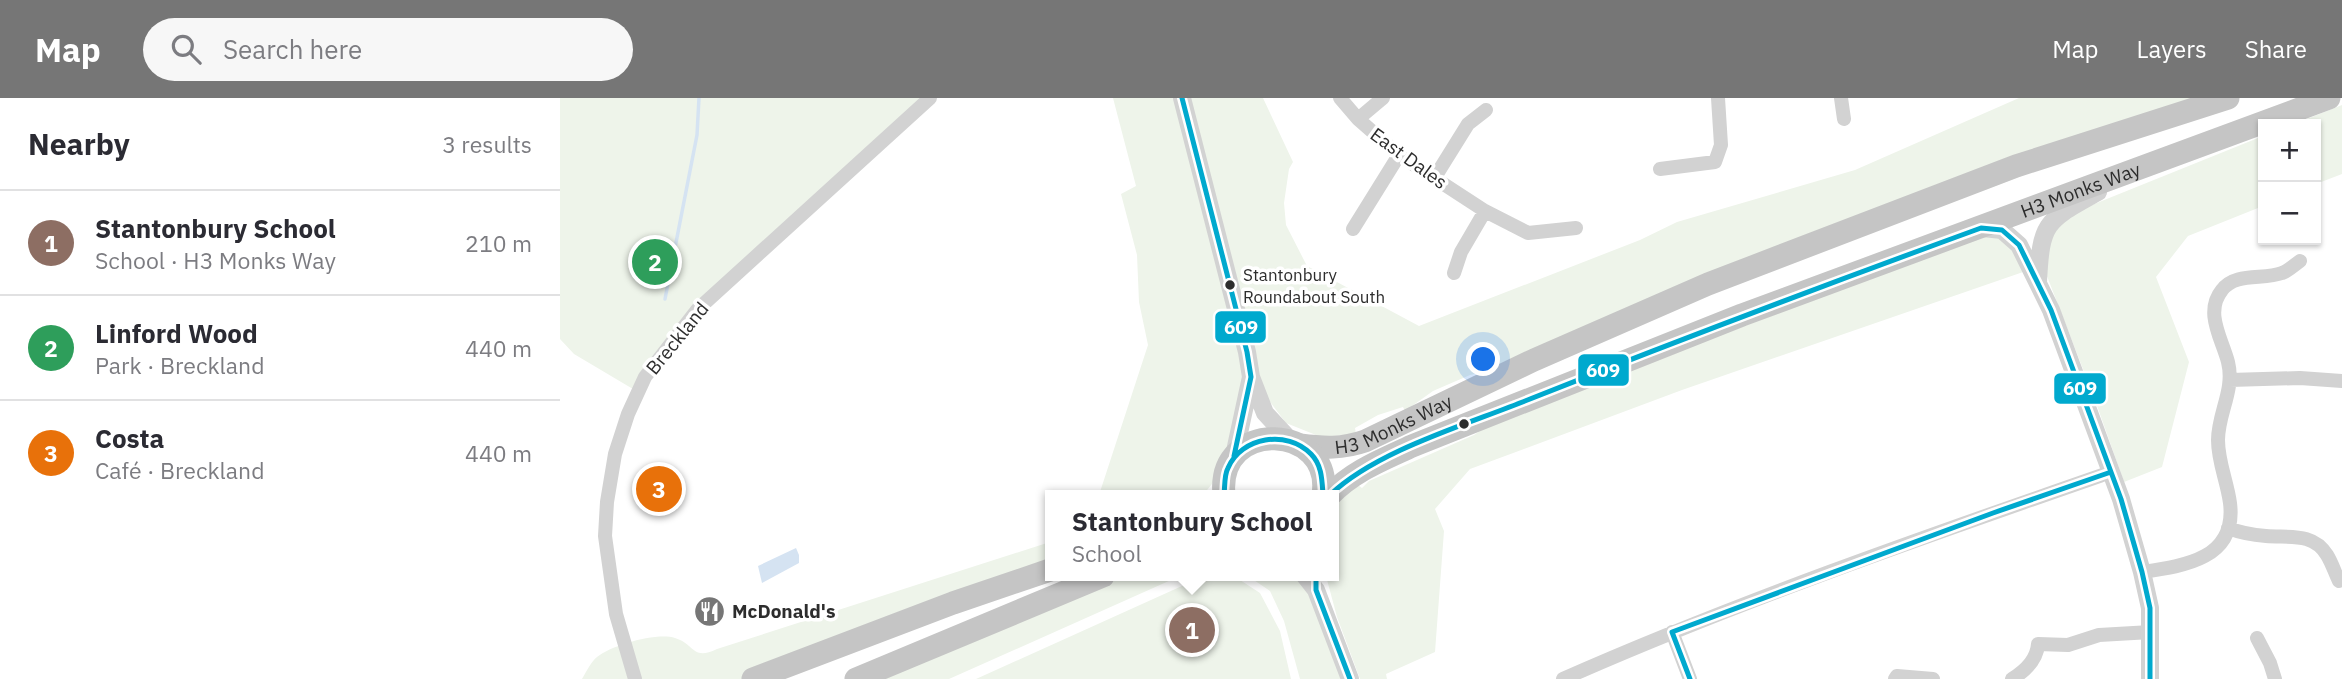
<!DOCTYPE html>
<html lang="en">
<head>
<meta charset="utf-8">
<style>
  :root { --surface:#fff; --page:#f7f7f7; --text:#2b2b33; --muted:#7c7c81; --line:#e1e1e2; --accent:#767676 }
  body { margin:0; font-family:"IBM Plex Sans",sans-serif; background:var(--page); color:var(--text) }
  .controls { position:absolute; right:21px; top:21px; display:grid; overflow:hidden; border-radius:0px; box-shadow:0 2px 5px #0004 }
  .controls button { width:63px; height:63px; display:grid; place-items:center; padding:0; border:0; border-bottom:2px solid var(--line); background:var(--surface); color:var(--text); font:35px sans-serif }
  .you { position:absolute; left:924px; top:262px; width:24px; height:24px; margin:-18px; border:5px solid #fff; border-radius:50%; background:#1a73e8; box-shadow:0 0 0 10px #1a73e833 }
  .badge { display:grid; place-items:center; width:46px; height:46px; border-radius:50%; background:var(--accent); color:#fff; font-size:23px; font-weight:700 }
  .pin { position:absolute; translate:-50% -50%; border:4px solid #fff; box-shadow:0 2px 7px #0006 }
  .popup { position:absolute; left:485px; top:392px; width:294px; height:91px; box-sizing:border-box; display:grid; place-content:center; border-radius:0px; background:var(--surface); filter:drop-shadow(0 2px 5px #0005); font-size:23px; white-space:nowrap; color:var(--muted) }
  .popup b { font-size:26px; color:var(--text) }
  .popup::after { content:''; position:absolute; left:50%; top:100%; margin-left:-14px; border:14px solid transparent; border-top-color:var(--surface) }
  .list { margin:0; padding:0; list-style:none }
  h2 { display:flex; justify-content:space-between; align-items:center; height:91px; margin:0; padding:0 28px; font-size:30px }
  h2 small { font-size:23px; font-weight:400; color:var(--muted) }
  .list li { display:grid; grid-template-columns:46px 1fr auto; gap:21px; align-items:center; box-sizing:border-box; height:105px; padding:0 28px; border-top:2px solid var(--line) }
  .list b { display:block; font-size:26px; white-space:nowrap }
  .list p { margin:0; font-size:23px; white-space:nowrap; color:var(--muted) }
  .list em { font-size:23px; font-style:normal; color:var(--muted) }
  .icon { flex:none; width:38px; height:38px; fill:none; stroke:currentColor; stroke-width:2; stroke-linecap:round; stroke-linejoin:round }
  .map { position:relative; flex:none; width:1782px; height:581px; overflow:hidden }
  header { display:flex; align-items:center; gap:42px; box-sizing:border-box; height:98px; padding:0 35px; background:var(--accent); color:#fff }
  header strong { font-size:33px }
  nav { display:flex; gap:38px; margin-inline-start:auto; font-size:24px }
  .search { width:490px; height:63px; background:var(--page); display:flex; align-items:center; gap:18px; box-sizing:border-box; padding:0 24px; border-radius:38px; color:var(--muted); font-size:26px }
  main { display:flex }
  aside { flex:1; background:var(--surface) }
  .map>svg:first-child { display:block }
  .green { fill:#eef4ea }
  .water { fill:#d5e3f2 }
  .lines { fill:none; stroke-linecap:round; stroke-linejoin:round }
  .stream { stroke:#d5e3f2; stroke-width:3.5 }
  .minor { stroke:#d2d2d2; stroke-width:14 }
  .tertiary { stroke:#d2d2d2; stroke-width:18 }
  .primary { stroke:#c5c5c5; stroke-width:23 }
  .bus-1-casing { stroke:#fff; stroke-width:10 }
  .bus-1 { stroke:#00a9ce; stroke-width:5 }
  .bus-dot { fill:#2d2d2d; stroke:#fff; stroke-width:2.5 }
  .labels { text-anchor:middle; dominant-baseline:central; stroke-width:7; stroke-linejoin:round; paint-order:stroke }
  .bus-label { font-size:17px; fill:#2d2d2d; stroke:#fff; text-anchor:start }
  .street-label { font-size:19px; fill:#2d2d2d; stroke:#fff }
  .poi-label { font-size:19px; font-weight:bold; fill:#2d2d2d; stroke:#fff; text-anchor:start }
  .line-badge { stroke:#fff; stroke-width:2.5 }
  .badge-label { font-size:19px; text-anchor:middle; font-weight:bold; fill:#fff }
</style>
</head>
<body>
<header>
<strong>Map</strong>
<div class="search"><svg class="icon" aria-label="search" viewBox="0 0 24 24"><circle cx="10" cy="10" r="6"/><path d="M15 15l6 6"/></svg>Search here</div>
<nav><a>Map</a><a>Layers</a><a>Share</a></nav>
</header>
<main>
<aside>
<h2>Nearby<small>3 results</small></h2>
<ul class="list">
<li><span class="badge" style="background:#8d6e63">1</span><div><b>Stantonbury School</b><p>School · H3 Monks Way</p></div><em>210 m</em></li>
<li><span class="badge" style="background:#2e9e5b">2</span><div><b>Linford Wood</b><p>Park · Breckland</p></div><em>440 m</em></li>
<li><span class="badge" style="background:#e8710a">3</span><div><b>Costa</b><p>Café · Breckland</p></div><em>440 m</em></li>
</ul>
</aside>
<div class="map">
<svg width="1782" height="581" viewBox="0 0 1782 581">
  <rect width="100%" height="100%" fill="#fff"/>
  <path class="green" d="M0,0h370l-233,212 -59,82 -64,-38 -14,-15z
    M553,0h150l30,64 -4,7 -5,34 2,22 21,41 112,60 221,-86 37,-18 178,-52 164,-72h209l-694,262 -64,15 -37,16 -28,20 -2,-4 -25,8 -23,13 1,6 -35,3 -35,-14 -34,-45 -23,85 -26,32h-104l49,-150 -9,-43 -2,-47 -16,-61 15,-8z
    M1782,7v69l-26,10v-60h-22z
    M1703,38v70l-75,30 -32,41 33,85 -27,105 -38,15 -29,-82 -50,-129 2,-30 20,-26z
    M1430,135l24,10 12,28 -344,119 -212,79 -35,40 9,22 -9,121 -49,22 1,5h-27l-23,-62 -11,-41h8v-73l21,-20 7,5 7,-7 105,-46 27,-18z
    M490,444v28l-297,109h-171c4,-7 9,-17 15,-22 15,-12 60,-25 78,-19 20,6 17,23 42,11z
    M543,478h77l-231,103h-93z
    M688,478h57l41,103h-46l-16,-58 -14,-30z
    M680,482l20,13 20,38 11,48h-315l217,-98z"/>
  <path class="water" d="M236,450l3,7v8l-37,20 -4,-17z"/>
  <g class="lines">
    <path class="stream" d="M105,201l32,-164 2,-37"/>
    <path class="minor" d="M780,0l18,21 41,36 86,56 43,22 48,-5
      M1281,0l3,21
      M798,21l25,-21
      M1100,71l55,-7 6,-17 -3,-47
      M875,79l33,-53 18,-14
      M793,131l46,-74
      M894,175l7,-21 24,-41
      M1670,282l70,-2 42,3
      M1668,430c13,5 25,7 38,8 23,2 47,-4 61,19 5,8 8,18 12,26
      M1582,474c42,-6 95,-13 88,-69 -3,-22 -12,-41 -12,-63 0,-27 17,-50 10,-78 -6,-23 -24,-50 -6,-72 13,-18 41,-10 60,-17 6,-2 12,-8 18,-12
      M1112,534l18,47
      M1697,540l13,25 5,16
      M75,581l-19,-65 -11,-78 2,-34 8,-48 13,-40 17,-37 52,-67 233,-212
      M1003,581c179,-79 364,-143 548,-207
      M1335,581l2,-3 36,3
      M1452,581c13,-8 25,-19 26,-35l30,1 31,-10 52,-3"/>
    <path class="tertiary" d="M622,0l65,254 4,25 14,36 25,27
      M1423,130l19,2 17,15 32,65 70,189 21,73 8,36v71
      M1478,184c3,-61 8,-61 60,-90
      M674,358l17,-79
      M745,478l11,14 34,89"/>
    <g class="primary">
      <path id="s1" d="M740,347c24,3 42,4 65,-4l169,-81 174,-76 308,-118 212,-68"/>
      <path d="M664,397c-8,-78 110,-72 99,0"/>
      <path id="s2" d="M770,397c23,-24 52,-35 82,-49l330,-131 587,-217"/>
      <path d="M193,581l200,-76 97,-33"/>
      <path d="M296,581l247,-103"/>
    </g>
    <defs>
      <path id="bus-1" d="M622,0l65,254 4,25 -17,79
        M664,397c1,-8 0,-20 4,-27 13,-31 59,-39 83,-14 11,11 11,26 12,41
        M770,397c47,-45 139,-71 200,-96 149,-59 300,-116 451,-171l21,2 17,15 32,65 70,189 21,73 8,36v71
        M756,478v14l34,89
        M1130,581l-18,-47 321,-119 118,-41"/>
    </defs>
    <use href="#bus-1" class="bus-1-casing"/>
    <use href="#bus-1" class="bus-1"/>
  </g>
  <defs>
    <symbol id="restaurant-disc" viewBox="-11 -11 22 22"><circle r="9.5" fill="#767676" stroke="#fff"/><path d="M-5-6h1v4h1v-4h1v4h1v-4h1v5L-1.5 .5V6h-2V.5L-5-1ZM5-6V6H3V1.5H1.5Q1.5-4 5-6Z" fill="#fff"/></symbol>
  </defs>
  <g fill-rule="evenodd">
    <use href="#restaurant-disc" x="132" y="496" width="35" height="35"/>
  </g>
  <g class="bus-dot">
    <circle cx="670" cy="187" r="6"/>
    <circle cx="904" cy="326" r="6"/>
  </g>
  <g class="labels">
    <g class="bus-label">
      <text x="683" y="177">Stantonbury<tspan x="683" dy="22">Roundabout South</tspan></text>
    </g>
    <g class="street-label">
      <text transform="translate(849 60) rotate(36)">East Dales</text>
      <text stroke="none"><textPath href="#s2" startOffset="812">H3 Monks Way</textPath></text>
      <text transform="translate(117 240) rotate(-51)">Breckland</text>
      <text stroke="none"><textPath href="#s1" startOffset="98">H3 Monks Way</textPath></text>
    </g>
    <g class="poi-label">
      <text x="172" y="513">McDonald's</text>
    </g>
  </g>
  <g class="line-badge">
    <rect x="654" y="212" width="53" height="34" rx="7" fill="#00a9ce"/>
    <rect x="1017" y="255" width="53" height="34" rx="7" fill="#00a9ce"/>
    <rect x="1493" y="274" width="54" height="33" rx="7" fill="#00a9ce"/>
  </g>
  <g class="badge-label">
    <text x="681" y="236">609</text>
    <text x="1043" y="279">609</text>
    <text x="1520" y="297">609</text>
  </g>
</svg>
<div class="controls">
<button>+</button>
<button>−</button>
</div>
<div class="you"></div>
<div class="pin badge" style="left:632px;top:532px;background:#8d6e63">1</div>
<div class="popup"><b>Stantonbury School</b>School</div>
<div class="pin badge" style="left:95px;top:164px;background:#2e9e5b">2</div>
<div class="pin badge" style="left:99px;top:391px;background:#e8710a">3</div>
</div>
</main>
</body>
</html>
